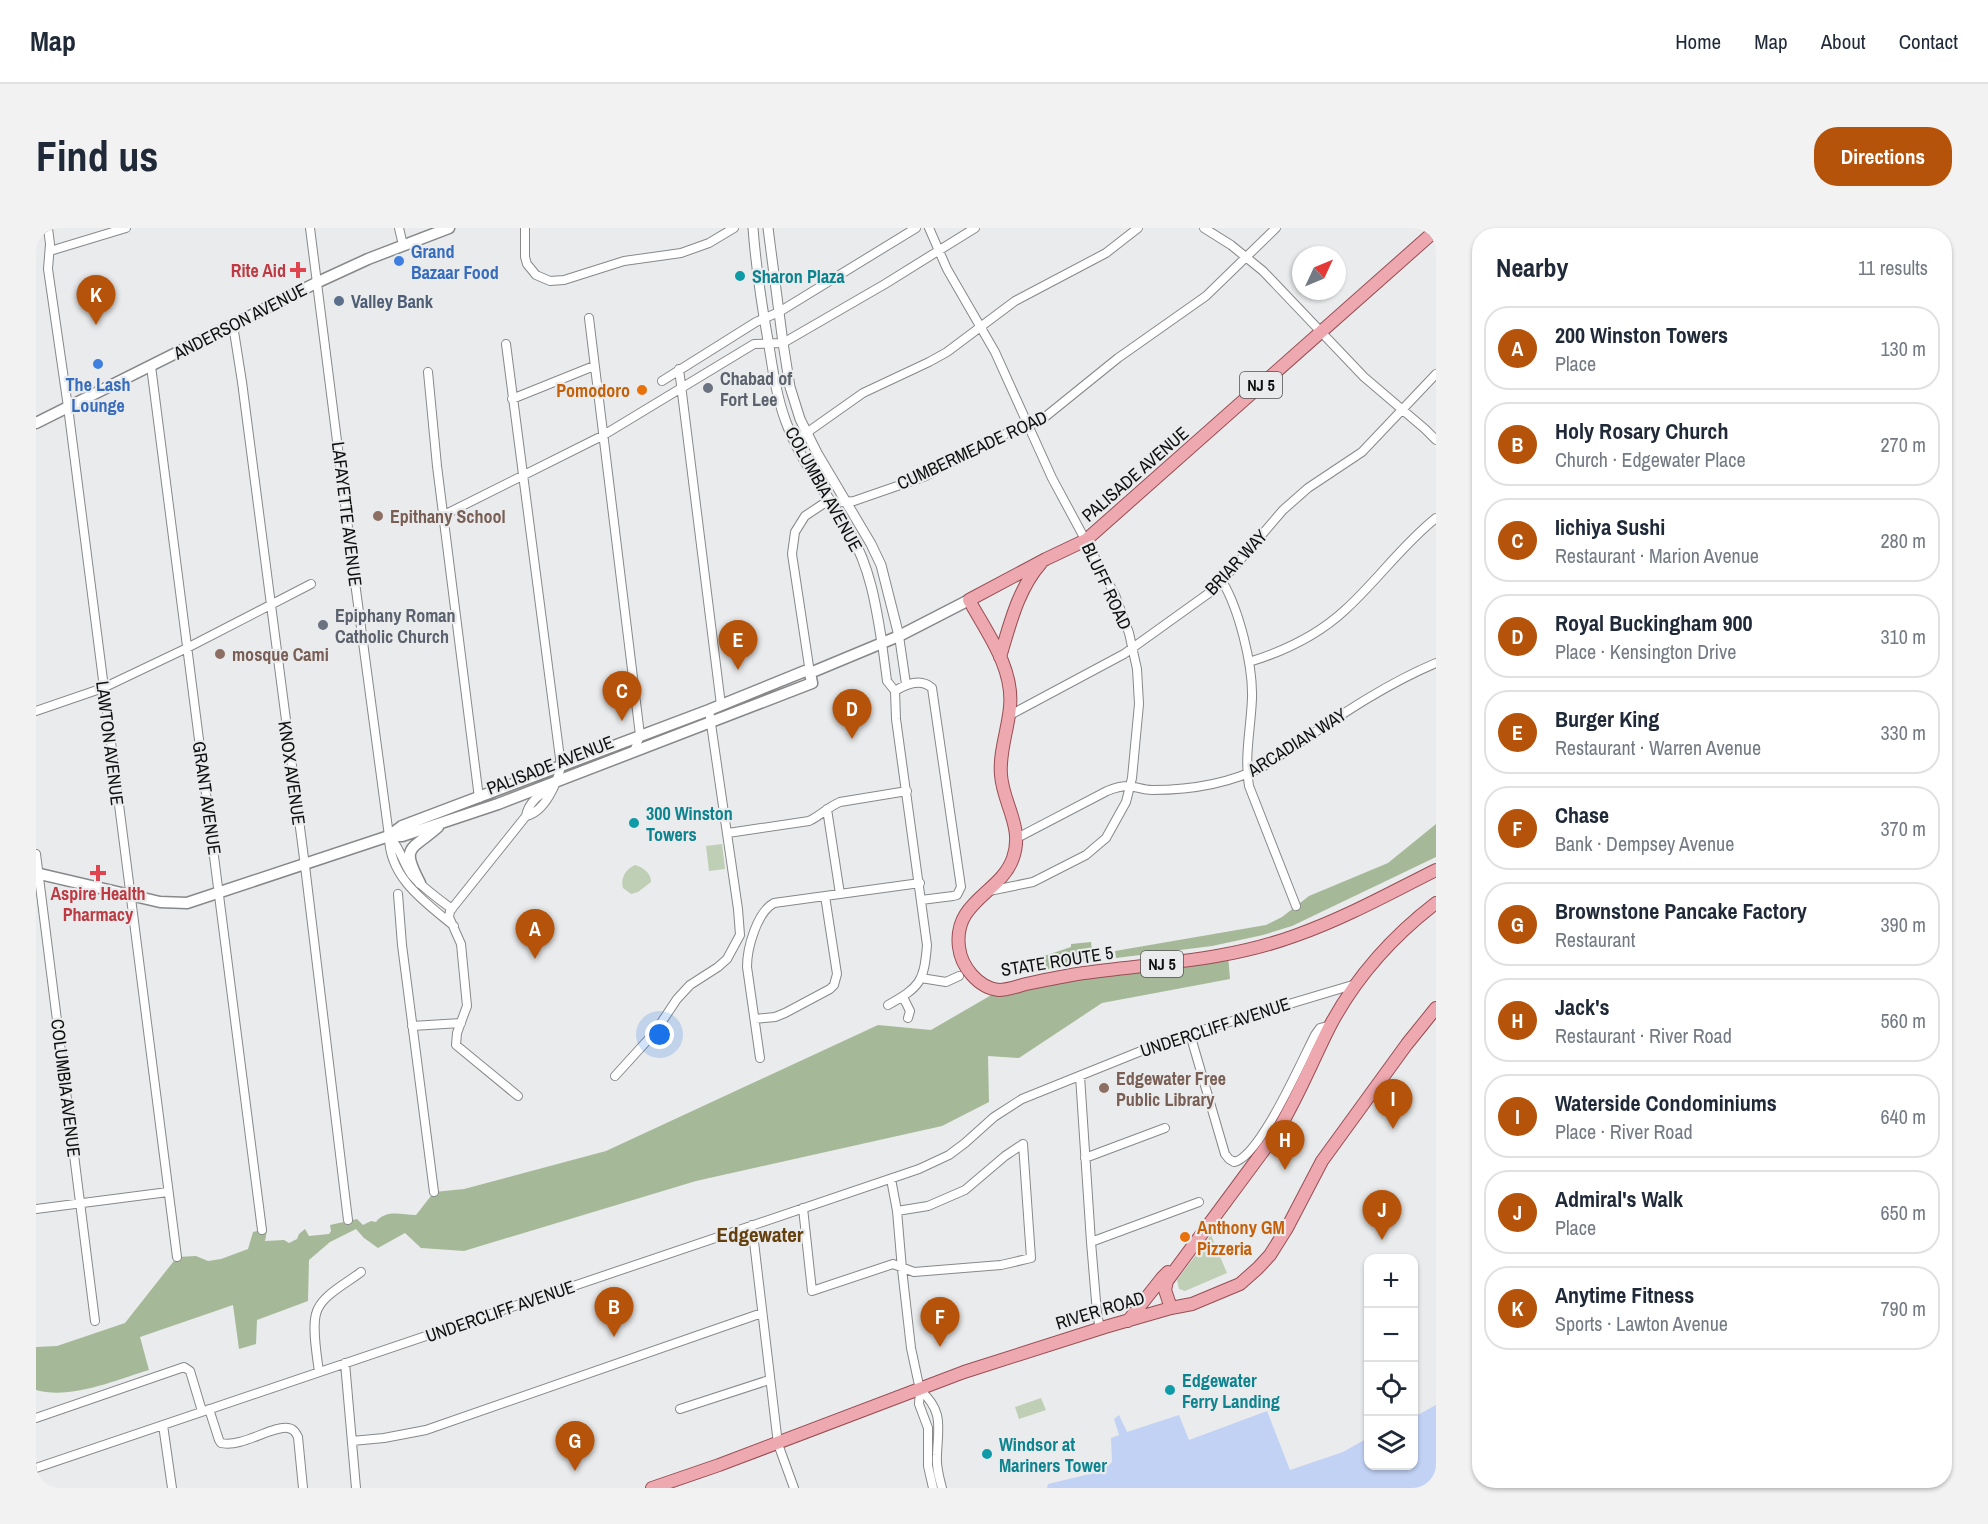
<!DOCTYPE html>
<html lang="en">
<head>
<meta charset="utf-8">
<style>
  :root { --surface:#fff; --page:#f2f2f3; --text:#1f2937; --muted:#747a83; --line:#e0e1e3; --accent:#b45309 }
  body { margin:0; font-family:"Archivo Narrow",sans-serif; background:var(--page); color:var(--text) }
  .controls { position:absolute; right:18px; bottom:18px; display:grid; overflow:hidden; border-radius:12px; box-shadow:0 2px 4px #0004 }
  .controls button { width:54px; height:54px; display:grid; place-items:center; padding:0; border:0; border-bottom:2px solid var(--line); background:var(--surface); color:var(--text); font:30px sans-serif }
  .compass { position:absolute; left:1256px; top:18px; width:54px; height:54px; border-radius:50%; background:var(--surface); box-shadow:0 2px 4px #0004; rotate:46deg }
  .you { position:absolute; left:624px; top:807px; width:21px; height:21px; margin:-15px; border:4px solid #fff; border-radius:50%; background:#1a73e8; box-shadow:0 0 0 9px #1a73e833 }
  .badge { display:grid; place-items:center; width:39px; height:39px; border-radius:50%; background:var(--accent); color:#fff; font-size:20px; font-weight:700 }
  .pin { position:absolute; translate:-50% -50px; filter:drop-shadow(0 2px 3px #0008) }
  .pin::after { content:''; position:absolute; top:32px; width:21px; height:18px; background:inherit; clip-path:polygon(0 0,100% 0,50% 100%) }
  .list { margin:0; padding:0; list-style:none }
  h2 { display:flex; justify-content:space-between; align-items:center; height:78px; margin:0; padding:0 24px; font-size:26px }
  h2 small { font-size:20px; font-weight:400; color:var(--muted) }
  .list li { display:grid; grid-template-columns:39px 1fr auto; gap:18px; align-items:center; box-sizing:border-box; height:84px; margin:0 12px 12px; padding:0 12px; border:2px solid var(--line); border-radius:24px }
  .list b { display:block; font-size:22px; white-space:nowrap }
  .list p { margin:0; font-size:20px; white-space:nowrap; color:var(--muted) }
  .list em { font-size:20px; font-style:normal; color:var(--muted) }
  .icon { flex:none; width:33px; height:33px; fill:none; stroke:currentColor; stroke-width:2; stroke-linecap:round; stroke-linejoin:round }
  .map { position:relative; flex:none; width:1400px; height:1260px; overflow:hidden; border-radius:24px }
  header { display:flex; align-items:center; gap:36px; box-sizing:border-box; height:84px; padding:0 30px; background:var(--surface); border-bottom:2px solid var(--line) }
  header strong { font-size:28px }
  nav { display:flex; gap:33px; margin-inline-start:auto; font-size:21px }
  .intro { display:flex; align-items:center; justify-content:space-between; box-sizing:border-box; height:144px; padding:0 36px }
  h1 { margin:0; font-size:42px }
  .button { padding:15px 27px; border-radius:24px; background:var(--accent); color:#fff; font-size:21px; font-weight:700 }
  main { display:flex; gap:36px; padding:0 36px }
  aside { flex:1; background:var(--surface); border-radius:24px; box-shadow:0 2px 4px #0004 }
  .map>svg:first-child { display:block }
  .green { fill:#bfcfb5 }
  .forest { fill:#a5b998 }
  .water { fill:#c1d2f5 }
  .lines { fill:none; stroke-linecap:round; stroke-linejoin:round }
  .minor-casing { stroke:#87888a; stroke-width:10 }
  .tertiary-casing { stroke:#87888a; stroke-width:11 }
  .secondary-casing { stroke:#87888a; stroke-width:13 }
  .primary-casing { stroke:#984d54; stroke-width:14 }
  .minor { stroke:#fff; stroke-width:8 }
  .tertiary { stroke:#fff; stroke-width:9 }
  .secondary { stroke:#fff; stroke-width:10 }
  .primary { stroke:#eea8af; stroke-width:12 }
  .shop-dot { fill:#3f7fe0; stroke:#eaebec; stroke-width:2 }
  .health-dot { fill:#e0444e; stroke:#eaebec; stroke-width:2 }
  .culture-dot { fill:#0f9aa8; stroke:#eaebec; stroke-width:2 }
  .service-dot { fill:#5c6f8a; stroke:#eaebec; stroke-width:2 }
  .worship-dot { fill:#6b7280; stroke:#eaebec; stroke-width:2 }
  .food-dot { fill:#e8710a; stroke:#eaebec; stroke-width:2 }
  .education-dot { fill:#8d6e63; stroke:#eaebec; stroke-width:2 }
  .labels { text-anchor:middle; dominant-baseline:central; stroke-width:4.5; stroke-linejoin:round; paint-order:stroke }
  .shield { fill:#eaebec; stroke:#515252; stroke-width:1.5 }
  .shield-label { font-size:16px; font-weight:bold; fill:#0f1010 }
  .shop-label { font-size:18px; font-weight:bold; fill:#366cbe; stroke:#eaebec; text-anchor:start }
  .health-label { font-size:18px; font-weight:bold; fill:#be3a42; stroke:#eaebec; text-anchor:end }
  .culture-label { font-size:18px; font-weight:bold; fill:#0d838f; stroke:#eaebec; text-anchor:start }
  .service-label { font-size:18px; font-weight:bold; fill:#4e5e75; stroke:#eaebec; text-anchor:start }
  .street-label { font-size:18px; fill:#0f1010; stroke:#eaebec }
  .worship-label { font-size:18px; font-weight:bold; fill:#5b616d; stroke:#eaebec; text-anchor:start }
  .food-label { font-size:18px; font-weight:bold; fill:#c56008; stroke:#eaebec; text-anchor:end }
  .education-label { font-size:18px; font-weight:bold; fill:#785e54; stroke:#eaebec; text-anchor:start }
  .quarter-label { font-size:21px; font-weight:bold; fill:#65400f; stroke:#eaebec }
</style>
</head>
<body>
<header>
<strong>Map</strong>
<nav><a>Home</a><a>Map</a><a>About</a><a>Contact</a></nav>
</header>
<div class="intro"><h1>Find us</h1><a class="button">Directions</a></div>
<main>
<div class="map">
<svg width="1400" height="1260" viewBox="0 0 1400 1260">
  <rect width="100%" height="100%" fill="#eaebec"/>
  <path class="green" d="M686,616l3,25 -16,2 -3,-25z
    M599,637c8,2 16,8 16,17l-13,10 -7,2 -8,-6c-3,-10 3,-19 12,-23z
    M1175,1007l16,38 -42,18 -6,-2 -2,-9z
    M1005,1170l5,12 -27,9 -4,-12z"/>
  <path class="forest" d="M1400,596v33l-144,69 -29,9 -51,11 -96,12 -1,-7 151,-26 16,-8 27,-21 79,-33z
    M1055,714l2,18 -28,4 -27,8 -3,-13 36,-12v-3z
    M1192,727l2,24 -128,24 -83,55 -31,-2 1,46 -47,24 -246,55 -232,70 -43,-3 -16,-15 -27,15 -14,-10 -8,-9 -26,13 -21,18 -1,41 -51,19 -1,24 -17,5 -6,-44 -93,32 9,33c-33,10 -79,30 -113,20v-43l21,-1 68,-23 52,-66 19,-1 12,5 13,-2 27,-10 5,-17 9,-2 5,1 -2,10 19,-1 5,3 8,-4 2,-5 6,-5 4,7 20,-2 2,-3 -1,-6 27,-6 6,6 8,-4 5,1c10,-13 26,-7 40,-7l18,-23 30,-3 142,-38 272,-126 53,5 69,-40z"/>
  <path class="water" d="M1400,1177v83h-389l1,-4 54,-13 10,-9 -1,-24 8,-3 -5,-16 5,-4 8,17 52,-17 10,25 78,-29 23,59 53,-18 25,-14v28h46v-49z"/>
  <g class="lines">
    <defs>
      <path id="minor" d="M12,0l2,16 -2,25 20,138 109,850
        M274,0l44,347 35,261c0,42 36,66 65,90
        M363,0l4,17
        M489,0v29l2,7 9,11 14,6 14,-1 60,-19 57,-8 28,-10 25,-15
        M893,0l18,41 48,83 57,126 63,117 14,38 8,36 2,35 -7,74 -6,24 -20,36 -20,17 -53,27 -44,9
        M1168,0l27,17 32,26 101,106 61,52 11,11
        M14,23l76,-23
        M553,90l51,417 -6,17
        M197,97l9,57 63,484 43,354
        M470,116l55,422c-4,17 -16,46 -35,50
        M115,138l111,864
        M643,141l42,336
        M392,144l9,94 42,332
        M626,153l94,-59 23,-10 137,-84
        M476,171l82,-33
        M759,213l68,-48 66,-31 18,-10 68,-51 91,-48 32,-25
        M408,287l158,-79 152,-92 29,-1 102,-59 90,-56
        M1186,353c17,28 31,84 30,117 -1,29 -8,59 -3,88l47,120
        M863,408l7,48
        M846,415l5,38 8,10 1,28 31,226c-3,37 -7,42 -39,60
        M1213,434c36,-11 68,-26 96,-52 32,-29 57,-65 91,-92
        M774,445l-18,-119 3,-22 10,-16 18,-12 31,-3 72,-25 56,-32 63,-27 73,-59 88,-62 70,-68
        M859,463c11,-7 26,-13 37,-3l29,199 -4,8 -4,1 -32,4
        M0,483l67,-23 84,-40 124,-64
        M974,487l114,-61 92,-66 67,-78 25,-22 54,-36 74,-78
        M791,581l13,85
        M692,605l81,-12c11,-5 19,-14 31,-19l67,-11
        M353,608c12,13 13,25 22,38 9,12 29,26 41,35
        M981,610l90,-47c7,-3 15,-5 22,-5 8,1 15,4 23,4 39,0 77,-6 112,-24 56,-36 110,-77 172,-103
        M0,626l59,467
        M362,666l4,51 32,247
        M885,750l25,4 13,-6
        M867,769l7,14 -2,7
        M719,791l20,-2 10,-4 45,-24 4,-4 3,-11 -12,-78
        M376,798l49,-3
        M1154,806l35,120 4,5 5,3c26,-5 68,-102 81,-127l5,-7 11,-3
        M724,830l-13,-91c0,-19 10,-55 27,-64l146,-20
        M579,848l40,-44 22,-33 13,-14 28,-18 9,-8 13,-24 -2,-26 -29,-199
        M1044,848l11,166 6,71 3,16
        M482,868l-62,-51 1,-12 10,-27 -6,-62 -12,-27 1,-6 76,-95c2,-13 13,-21 23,-28
        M1049,930l80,-30
        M855,951l6,32 5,58 9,79 9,42 -1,14 9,24v38l5,22
        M767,980l9,83 81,-27 21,8 87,-7 30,-7 -8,-114 -18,12 -40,34 -37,16 -31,5
        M0,981l132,-17
        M716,997l26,219 16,44
        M1055,1014l108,-40
        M309,1135l11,125
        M283,1144c-2,-16 -7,-43 -3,-58 4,-18 31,-31 45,-42
        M884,1162c24,21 18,37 17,65 -1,12 2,22 5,33
        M173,1181l10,31 2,3c21,5 52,-18 67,-15 6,1 8,5 10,9l5,51
        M644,1181l89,-29
        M0,1190l148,-51 6,4 12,40
        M127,1197l9,63
        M316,1213l32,-3 42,-8 336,-117
        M0,1240l883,-299 30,-14 16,-12 29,-26 28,-18 144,-58 190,-57"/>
      <path id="tertiary" d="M717,0c3,40 9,79 16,118 4,26 8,52 17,76 16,43 43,73 64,111 20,34 26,72 32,110
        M732,0l15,115 7,44 10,32 17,34 54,91 10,21 18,71"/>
      <path id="secondary" d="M0,195l282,-141 50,-23 81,-31
        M353,608l13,-10 307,-116 96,-39 5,2 89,-37 70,-36
        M0,645l124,29 27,1 202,-67h13l96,-32 314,-121 -2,-10
        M384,655c-20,-38 -9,-32 18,-56"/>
      <path id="primary" d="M1400,2l-350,310 -40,19 -77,41c18,33 45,68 41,107 -2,23 -11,45 -9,68 2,29 23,52 12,83 -12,35 -60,43 -54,89 2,19 19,41 40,43 8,0 19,-4 27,-6 19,-4 38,-8 58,-11 73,-10 143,-12 213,-38 48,-17 93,-42 139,-65
        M964,429c10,-33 18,-68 41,-94
        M1135,1080l-6,-18 2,-9 108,-146c22,-35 37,-74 56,-111 26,-48 62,-88 105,-121
        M1092,1093l34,-43 6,-6
        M616,1260l67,-23 245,-93 141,-45 66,-19 21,-4 48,-20 18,-16 12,-13 17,-27 35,-67 85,-117 29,-36"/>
    </defs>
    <use href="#minor" class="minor-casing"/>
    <use href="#tertiary" class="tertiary-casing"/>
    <use href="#secondary" class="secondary-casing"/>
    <use href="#primary" class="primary-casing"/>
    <use href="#minor" class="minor"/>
    <use href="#tertiary" class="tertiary"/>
    <use href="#secondary" class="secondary"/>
    <use href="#primary" class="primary"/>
  </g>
  <g class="shop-dot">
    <circle cx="363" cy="33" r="6"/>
    <circle cx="62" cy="136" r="6"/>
  </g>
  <g class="health-dot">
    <path d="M259 33h6v6h6v6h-6v6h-6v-6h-6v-6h6z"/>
    <path d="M59 636h6v6h6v6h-6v6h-6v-6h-6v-6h6z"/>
  </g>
  <g class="culture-dot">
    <circle cx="704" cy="48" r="6"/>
    <circle cx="598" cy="595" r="6"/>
    <circle cx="1134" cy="1162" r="6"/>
    <circle cx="951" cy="1226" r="6"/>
  </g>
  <circle class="service-dot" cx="303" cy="73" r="6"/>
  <g class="worship-dot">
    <circle cx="672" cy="160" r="6"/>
    <circle cx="287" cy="397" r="6"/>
  </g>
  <g class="food-dot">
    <circle cx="606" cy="162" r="6"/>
    <circle cx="1149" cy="1009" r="6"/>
  </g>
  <g class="education-dot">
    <circle cx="342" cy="288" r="6"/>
    <circle cx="184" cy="426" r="6"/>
    <circle cx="1068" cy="860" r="6"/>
  </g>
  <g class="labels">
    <g class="shield">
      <rect x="1204" y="144" width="42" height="26" rx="4.5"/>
      <rect x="1105" y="723" width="42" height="26" rx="4.5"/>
    </g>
    <g class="shield-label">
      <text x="1225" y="157">NJ 5</text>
      <text x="1126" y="736">NJ 5</text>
    </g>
    <g class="shop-label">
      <text x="375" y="23">Grand<tspan x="375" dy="21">Bazaar Food</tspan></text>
      <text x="62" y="156" text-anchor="middle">The Lash<tspan x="62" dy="21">Lounge</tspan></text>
    </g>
    <g class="health-label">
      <text x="250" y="42">Rite Aid</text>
      <text x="62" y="665" text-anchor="middle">Aspire Health<tspan x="62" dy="21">Pharmacy</tspan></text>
    </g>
    <g class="culture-label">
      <text x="716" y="48">Sharon Plaza</text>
      <text x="610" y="585">300 Winston<tspan x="610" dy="21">Towers</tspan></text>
      <text x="1146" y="1152">Edgewater<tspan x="1146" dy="21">Ferry Landing</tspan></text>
      <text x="963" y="1216">Windsor at<tspan x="963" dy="21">Mariners Tower</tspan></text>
    </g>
    <g class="service-label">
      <text x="315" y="73">Valley Bank</text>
    </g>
    <g class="street-label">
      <text transform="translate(204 93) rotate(-27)">ANDERSON AVENUE</text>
      <text transform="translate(936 222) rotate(-25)">CUMBERMEADE ROAD</text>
      <text transform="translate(1099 246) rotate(-41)">PALISADE AVENUE</text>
      <text transform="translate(788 261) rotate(61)">COLUMBIA AVENUE</text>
      <text transform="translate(311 286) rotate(83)">LAFAYETTE AVENUE</text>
      <text transform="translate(1200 334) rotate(-47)">BRIAR WAY</text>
      <text transform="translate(1071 358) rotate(65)">BLUFF ROAD</text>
      <text transform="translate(1261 514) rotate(-32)">ARCADIAN WAY</text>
      <text transform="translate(74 515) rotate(83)">LAWTON AVENUE</text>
      <text transform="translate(514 537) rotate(-21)">PALISADE AVENUE</text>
      <text transform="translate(256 545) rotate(82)">KNOX AVENUE</text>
      <text transform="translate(171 570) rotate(82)">GRANT AVENUE</text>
      <text transform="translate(1021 733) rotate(-9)">STATE ROUTE 5</text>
      <text transform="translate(1179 799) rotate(-18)">UNDERCLIFF AVENUE</text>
      <text transform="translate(30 860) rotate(83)">COLUMBIA AVENUE</text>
      <text transform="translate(1064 1082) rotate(-17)">RIVER ROAD</text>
      <text transform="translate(464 1083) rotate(-19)">UNDERCLIFF AVENUE</text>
    </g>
    <g class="worship-label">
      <text x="684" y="150">Chabad of<tspan x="684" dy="21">Fort Lee</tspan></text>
      <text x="299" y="387">Epiphany Roman<tspan x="299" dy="21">Catholic Church</tspan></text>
    </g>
    <g class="food-label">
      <text x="594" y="162">Pomodoro</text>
      <text x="1161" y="999" text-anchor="start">Anthony GM<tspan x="1161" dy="21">Pizzeria</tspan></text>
    </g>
    <g class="education-label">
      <text x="354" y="288">Epithany School</text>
      <text x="196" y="426">mosque Cami</text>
      <text x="1080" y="850">Edgewater Free<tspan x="1080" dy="21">Public Library</tspan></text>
    </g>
    <g class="quarter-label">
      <text x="724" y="1006">Edgewater</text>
    </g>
  </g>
</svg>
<div class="controls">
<button>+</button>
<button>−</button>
<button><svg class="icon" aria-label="locate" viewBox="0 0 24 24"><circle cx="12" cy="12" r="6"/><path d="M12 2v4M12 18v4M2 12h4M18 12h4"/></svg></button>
<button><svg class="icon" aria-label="layers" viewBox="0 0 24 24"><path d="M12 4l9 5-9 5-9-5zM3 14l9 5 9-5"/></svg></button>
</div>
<svg class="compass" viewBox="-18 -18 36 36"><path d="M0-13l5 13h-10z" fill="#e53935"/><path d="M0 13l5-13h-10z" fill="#747a83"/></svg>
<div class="you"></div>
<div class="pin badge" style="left:499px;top:731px">A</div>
<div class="pin badge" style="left:578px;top:1109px">B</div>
<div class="pin badge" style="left:586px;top:493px">C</div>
<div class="pin badge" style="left:816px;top:511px">D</div>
<div class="pin badge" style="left:702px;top:442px">E</div>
<div class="pin badge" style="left:904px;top:1119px">F</div>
<div class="pin badge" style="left:539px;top:1243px">G</div>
<div class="pin badge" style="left:1249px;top:942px">H</div>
<div class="pin badge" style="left:1357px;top:901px">I</div>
<div class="pin badge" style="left:1346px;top:1012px">J</div>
<div class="pin badge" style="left:60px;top:97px">K</div>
</div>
<aside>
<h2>Nearby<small>11 results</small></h2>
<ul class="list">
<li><span class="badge">A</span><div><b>200 Winston Towers</b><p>Place</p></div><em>130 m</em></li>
<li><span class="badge">B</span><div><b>Holy Rosary Church</b><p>Church · Edgewater Place</p></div><em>270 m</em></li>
<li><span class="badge">C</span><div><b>Iichiya Sushi</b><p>Restaurant · Marion Avenue</p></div><em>280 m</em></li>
<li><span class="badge">D</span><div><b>Royal Buckingham 900</b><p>Place · Kensington Drive</p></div><em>310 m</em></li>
<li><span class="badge">E</span><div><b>Burger King</b><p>Restaurant · Warren Avenue</p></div><em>330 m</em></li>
<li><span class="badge">F</span><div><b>Chase</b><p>Bank · Dempsey Avenue</p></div><em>370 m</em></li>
<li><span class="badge">G</span><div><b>Brownstone Pancake Factory</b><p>Restaurant</p></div><em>390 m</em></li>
<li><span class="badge">H</span><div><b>Jack's</b><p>Restaurant · River Road</p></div><em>560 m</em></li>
<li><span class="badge">I</span><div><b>Waterside Condominiums</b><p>Place · River Road</p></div><em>640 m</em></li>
<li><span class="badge">J</span><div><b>Admiral's Walk</b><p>Place</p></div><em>650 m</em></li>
<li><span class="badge">K</span><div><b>Anytime Fitness</b><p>Sports · Lawton Avenue</p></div><em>790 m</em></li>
</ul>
</aside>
</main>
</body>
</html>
